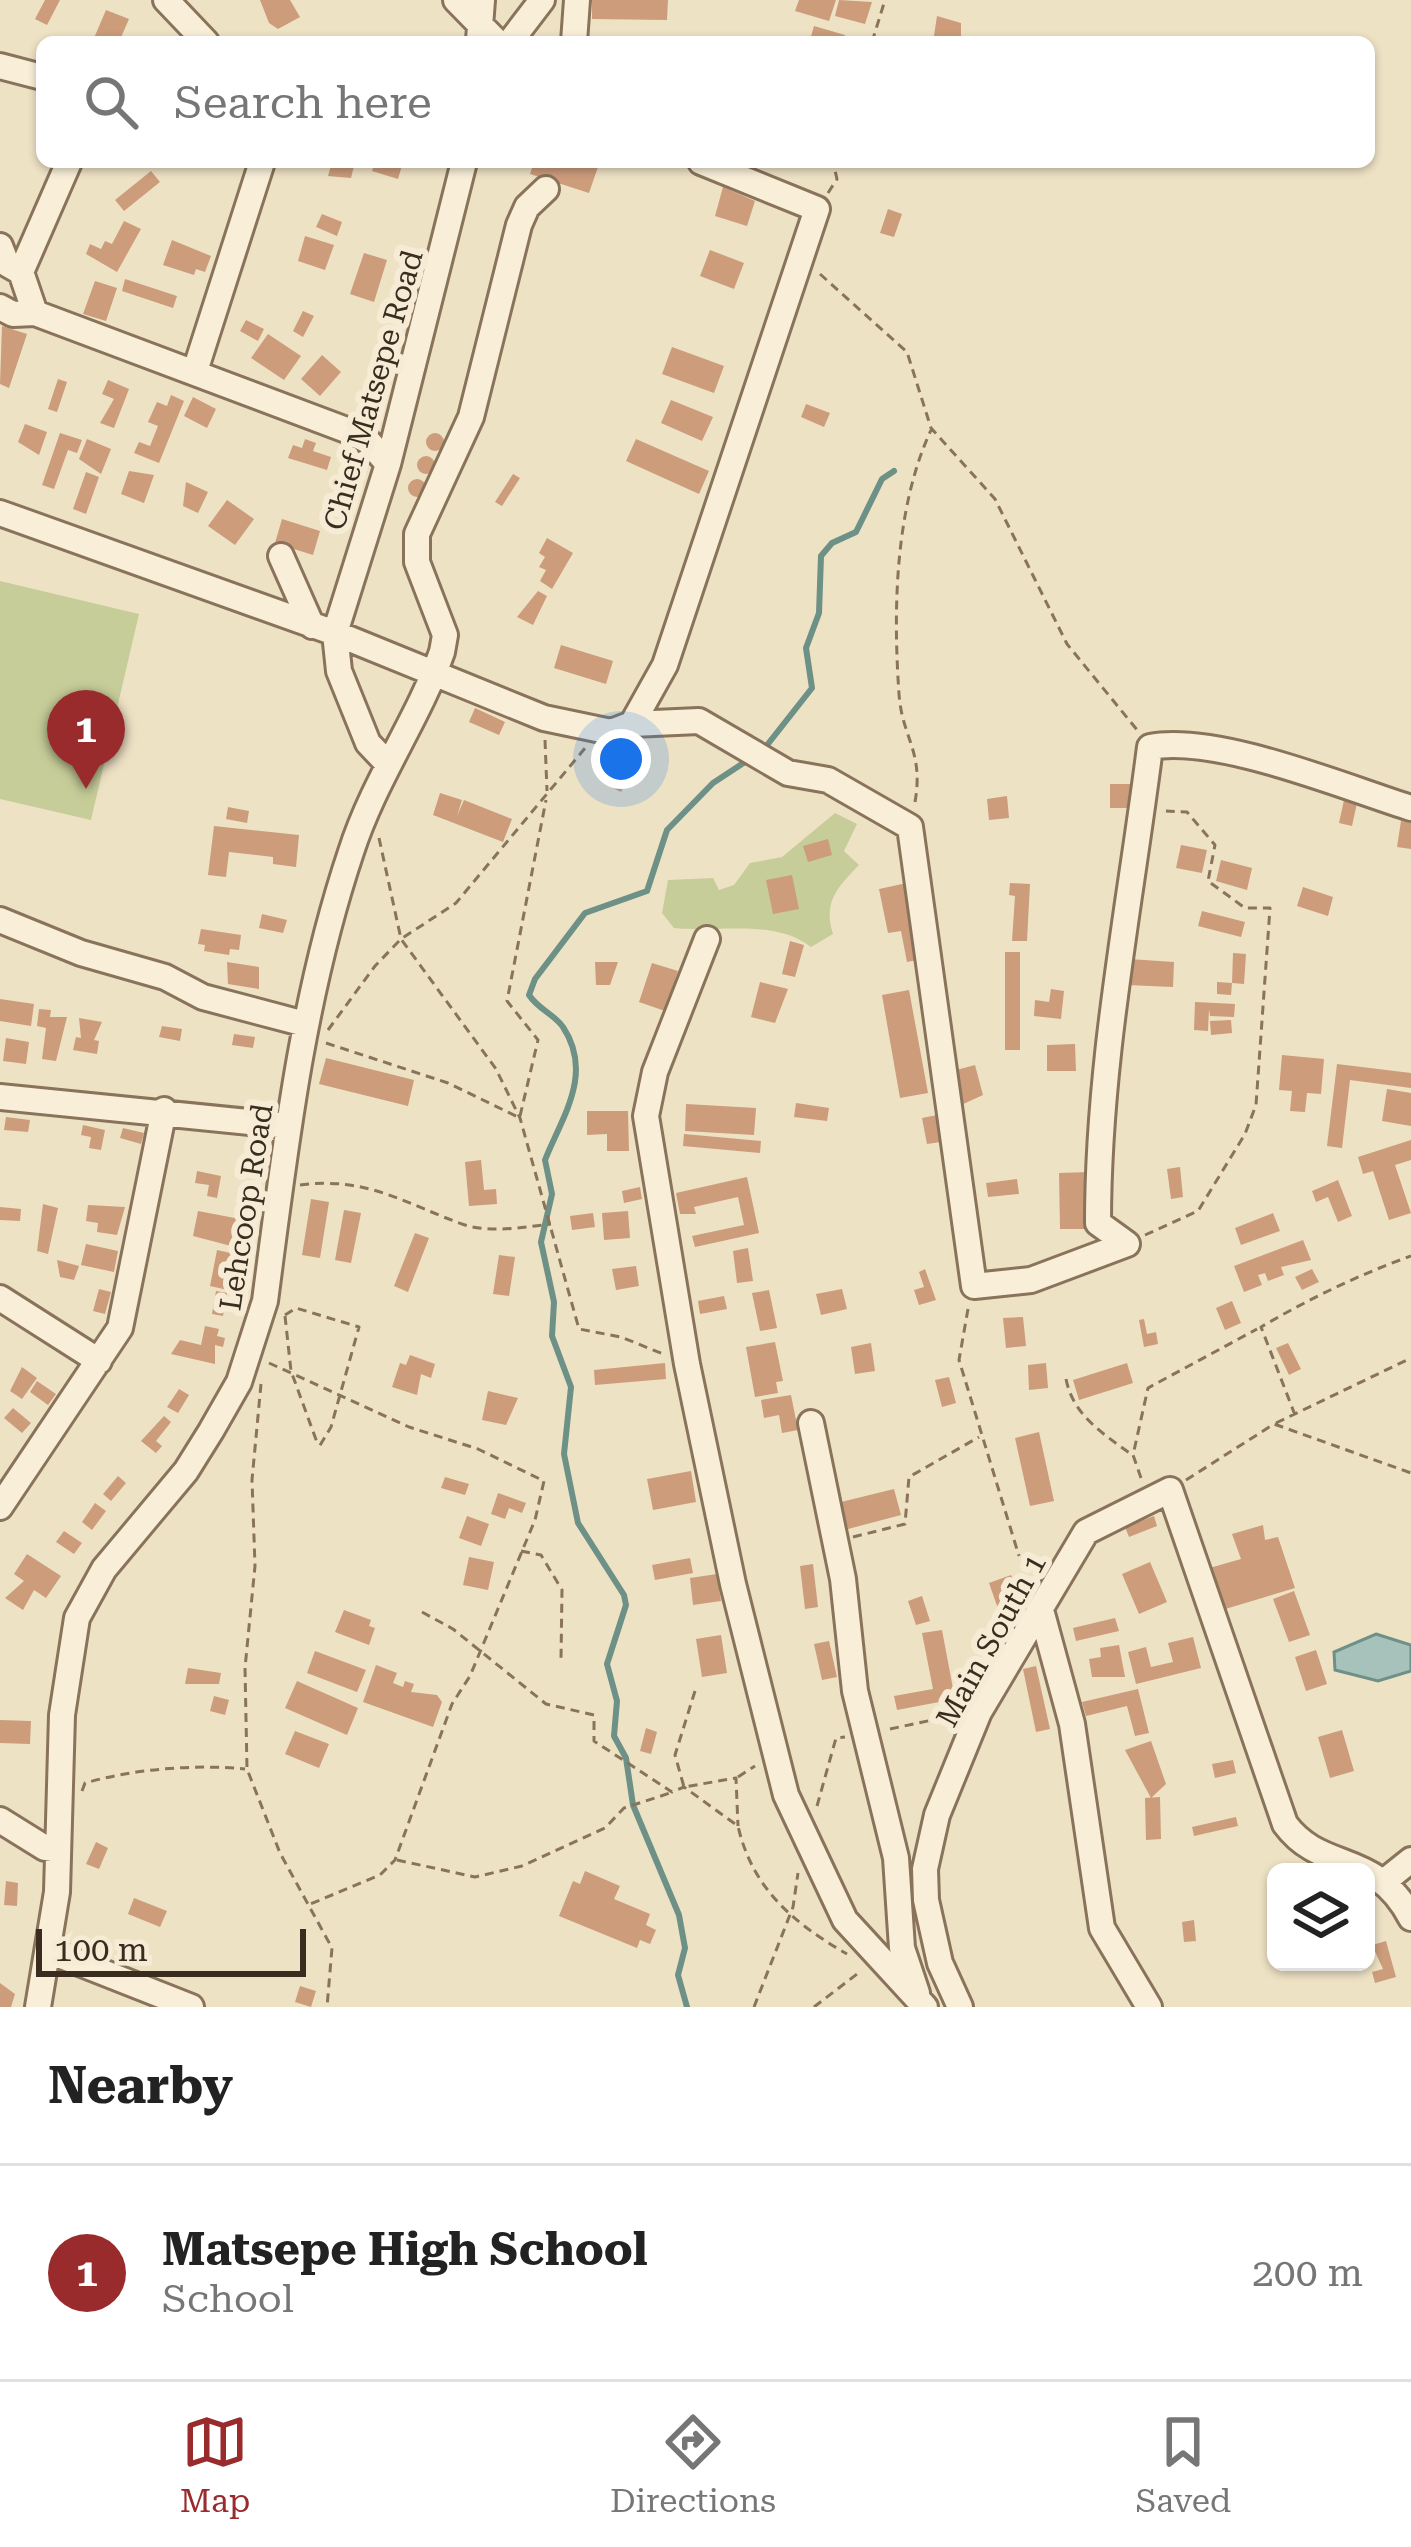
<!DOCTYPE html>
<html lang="en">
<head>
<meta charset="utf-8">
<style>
  :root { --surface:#fff; --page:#f6f6f6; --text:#222; --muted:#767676; --line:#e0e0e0; --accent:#992b2c }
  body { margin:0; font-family:"Roboto Serif",serif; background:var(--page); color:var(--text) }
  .controls { position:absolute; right:36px; bottom:36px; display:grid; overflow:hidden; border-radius:18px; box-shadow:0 3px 9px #0004 }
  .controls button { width:108px; height:108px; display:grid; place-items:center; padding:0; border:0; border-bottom:3px solid var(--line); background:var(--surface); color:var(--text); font:60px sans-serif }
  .scale { position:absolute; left:36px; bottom:30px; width:270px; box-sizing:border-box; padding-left:12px; border:6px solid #3a2c1f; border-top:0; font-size:33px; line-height:42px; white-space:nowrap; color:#3a2c1f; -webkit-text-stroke:9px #f6ecd5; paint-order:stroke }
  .you { position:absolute; left:621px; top:759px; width:42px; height:42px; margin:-30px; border:9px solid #fff; border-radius:50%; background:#1a73e8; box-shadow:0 0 0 18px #1a73e833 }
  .badge { display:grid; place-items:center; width:78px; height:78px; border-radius:50%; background:var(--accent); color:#fff; font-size:39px; font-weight:700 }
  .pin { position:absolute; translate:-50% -99px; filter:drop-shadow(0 3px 6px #0008) }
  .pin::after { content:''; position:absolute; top:63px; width:42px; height:36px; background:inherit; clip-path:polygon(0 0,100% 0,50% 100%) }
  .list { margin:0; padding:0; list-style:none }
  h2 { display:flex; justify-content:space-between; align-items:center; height:156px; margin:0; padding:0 48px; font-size:51px }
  h2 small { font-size:39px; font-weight:400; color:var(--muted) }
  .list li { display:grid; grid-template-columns:78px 1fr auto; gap:36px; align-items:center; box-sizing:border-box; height:216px; padding:0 48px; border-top:3px solid var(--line) }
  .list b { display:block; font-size:45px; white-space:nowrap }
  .list p { margin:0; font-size:39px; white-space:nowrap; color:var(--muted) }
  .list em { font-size:39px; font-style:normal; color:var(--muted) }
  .icon { flex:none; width:66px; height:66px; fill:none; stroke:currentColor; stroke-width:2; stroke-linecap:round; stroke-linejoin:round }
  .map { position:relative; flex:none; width:1411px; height:2007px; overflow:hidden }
  .search { position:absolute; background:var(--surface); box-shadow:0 3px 9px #0004; left:36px; right:36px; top:36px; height:132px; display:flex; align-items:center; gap:30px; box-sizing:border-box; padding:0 42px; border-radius:18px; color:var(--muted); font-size:45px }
  .sheet { height:372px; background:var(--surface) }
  nav { display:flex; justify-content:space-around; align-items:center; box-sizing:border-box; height:168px; border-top:3px solid var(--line); background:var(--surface); font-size:33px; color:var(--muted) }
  nav a { display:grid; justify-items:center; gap:6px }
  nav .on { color:var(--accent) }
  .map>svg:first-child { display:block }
  .green { fill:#c7cd99 }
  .water { fill:#a7c2ba; stroke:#6d9087; stroke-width:3 }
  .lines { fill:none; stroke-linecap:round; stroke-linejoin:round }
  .stream { stroke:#6d9087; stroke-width:6 }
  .building { fill:#cc9c7b }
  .minor-casing { stroke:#89735b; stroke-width:30 }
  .path { stroke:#89735b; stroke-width:3; stroke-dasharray:9 6; stroke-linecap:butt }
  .minor { stroke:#f9efd9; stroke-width:24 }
  .labels { text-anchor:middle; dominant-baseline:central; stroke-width:12; stroke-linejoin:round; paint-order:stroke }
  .street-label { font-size:30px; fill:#3a2c1f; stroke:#f6ecd5 }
</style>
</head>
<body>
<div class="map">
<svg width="1411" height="2007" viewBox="0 0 1411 2007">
  <rect width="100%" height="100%" fill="#eee2c5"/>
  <path class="green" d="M0,581l139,33 -48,206 -91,-21z
    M835,813l22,11 -13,27 15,14c-22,23 -36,37 -26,69l-22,13c-37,-29 -92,-14 -137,-19l-12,-15 6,-33 45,-2 6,12 15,-5 16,-22 32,-6z"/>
  <path class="water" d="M1376,1634l35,11v26l-33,10 -43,-11 -1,-18z"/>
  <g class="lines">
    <path class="stream" d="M764,749l48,-61 -6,-40 13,-35 2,-57 11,-13 24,-11 26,-53 12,-8
      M687,2007l-9,-32 7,-27 -6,-33 -46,-110 -7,-47 -12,-22 3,-35 -10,-37 19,-59 -2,-10 -46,-72 -14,-69 7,-67 -19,-51 2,-34 -13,-60 11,-48 -7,-34c17,-43 49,-86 18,-133 -10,-14 -24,-17 -34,-32l6,-16 50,-66 62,-22 20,-61 46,-47 35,-23"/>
  </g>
  <path class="building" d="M45,0h15l-13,25 -12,-6z
    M260,0h30l10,17 -22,12 -9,-6z
    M592,0h76l-1,20 -75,-1z
    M799,0h37l-7,21 -34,-10z
    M839,0l33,2 -7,22 -30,-8z
    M106,10l23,9 -10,23 -25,-4z
    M937,16l24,7v19h-28z
    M814,26l31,9 -2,7 -33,-2z
    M332,162h23l-4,16 -23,-2z
    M375,162h28l-5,17 -26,-8z
    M534,162h49l15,5 -9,26 -59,-19z
    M151,171l9,11 -36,29 -9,-11z
    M723,187l32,14 -8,25 -32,-10z
    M888,209l14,5 -8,23 -14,-4z
    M322,214l20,8 -5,14 -21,-9z
    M124,221l17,8 -24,43 -31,-18 4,-10 11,5 4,-8 7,3z
    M305,236l29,9 -9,25 -27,-9z
    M172,240l39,16 -6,16 -9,-3 -2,6 -31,-10z
    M710,250l34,13 -10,26 -34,-13z
    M364,253l23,7 -13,42 -24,-8z
    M125,279l52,17 -4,12 -51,-17z
    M95,281l22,7 -11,33 -23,-7z
    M303,311l11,5 -11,21 -10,-6z
    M246,320l18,9 -6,12 -18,-10z
    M2,326l25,8 -18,54 -9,-4z
    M268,334l33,22 -17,24 -33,-22z
    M672,347l52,19 -10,27 -52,-19z
    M322,355l19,17 -21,24 -19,-17z
    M58,379l9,3 -10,30 -9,-3z
    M108,380l21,9 -15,39 -14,-5 14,-24 -12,-5z
    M171,395l13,6 -25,62 -25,-10 5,-11 11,4 8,-20 -10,-4 9,-20 10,4z
    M193,397l23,12 -9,19 -23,-12z
    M671,400l42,17 -11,24 -41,-18z
    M806,404l24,9 -6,14 -23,-10z
    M25,424l22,8 -8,23 -21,-13z
    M426 442a9 9 0 1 1 18 0a9 9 0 1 1-18 0Z
    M60,433l22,7 -5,13 -9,-3 -14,39 -12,-4z
    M87,439l24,10 -10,25 -22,-15z
    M305,439l11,4 -3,8 18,6 -4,13 -39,-12 5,-13 9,3z
    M636,439l73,32 -10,23 -73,-33z
    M417 465a9 9 0 1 1 18 0a9 9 0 1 1-18 0Z
    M129,471l25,4 -10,28 -23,-9z
    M86,472l13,5 -13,37 -13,-5z
    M513,474l7,4 -18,28 -7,-4z
    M408 488a9 9 0 1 1 18 0a9 9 0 1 1-18 0Z
    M186,482l22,10 -10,21 -15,-7z
    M227,500l27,19 -19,26 -27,-19z
    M282,519l38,12 -7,24 -38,-12z
    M547,538l26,15 -21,36 -12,-8 6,-11 -7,-3 6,-10 -6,-4z
    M538,591l9,5 -14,29 -16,-8z
    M561,645l52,16 -7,23 -52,-16z
    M475,708l30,14 -6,13 -30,-13z
    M620,766l12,6 -11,20 -12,-6z
    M1110,784h22l1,24h-23z
    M440,793l22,7 -5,16 7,-16 48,19 -9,23 -70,-27z
    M1007,796l2,22 -20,2 -2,-21z
    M1344,800l13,3 -5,23 -13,-3z
    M228,807l21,4 -2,12 -21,-4z
    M1401,821l10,2v26l-14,-2z
    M214,826l85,9 -3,32 -23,-3v-7l-44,-5 -3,25 -18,-2z
    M828,839l4,16 -24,7 -5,-16z
    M1181,845l26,5 -5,23 -26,-5z
    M1221,860l31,8 -5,22 -31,-9z
    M792,875l7,34 -26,5 -7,-34z
    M907,883l15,76 -15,3 -6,-31 -13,2 -9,-44z
    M1010,883l20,1 -3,57h-15l3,-45 -6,-1z
    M1303,887l30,10 -5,19 -31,-10z
    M1202,911l43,11 -4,15 -43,-11z
    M262,914l25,6 -4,13 -24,-5z
    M201,929l40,6 -2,15 -9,-1 -1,6 -25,-4 1,-6 -7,-1z
    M790,941l14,4 -9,32 -13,-3z
    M1005,952h15v98h-15z
    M1233,953l13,1 -2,30 -12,-1 -1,12 -14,-1v-12l15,1z
    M1129,959l45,3 -1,25 -46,-2z
    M227,962l32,5v22l-31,-5z
    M595,962h23l-8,23h-14z
    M652,963l26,8 -13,40 -26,-9z
    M760,982l28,7 -13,34 -24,-6z
    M1051,989l13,2 -3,28 -27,-3 1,-16 14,2z
    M909,990l19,103 -28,5 -18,-103z
    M0,999l34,5 -3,22 -31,-5z
    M1195,1002l40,2 -1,13 -24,-1 -1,-7 -1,22 -14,-1z
    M39,1009l12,1 -1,7h17l-11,44 -14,-2 4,-31 -9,-2z
    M79,1018l23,4 -8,18 5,1 -2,13 -24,-4 3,-13 5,1z
    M1231,1020l1,13 -21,2 -1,-14z
    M162,1026l20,3 -2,12 -21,-4z
    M234,1034l21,3 -2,11 -21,-3z
    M6,1038l23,4 -3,22 -23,-3z
    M1075,1044l1,27h-29v-26z
    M1282,1055l42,4 -3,35 -14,-1 -2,19 -15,-1 2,-20 -13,-1z
    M326,1058l88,22 -6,26 -89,-22z
    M1337,1064l74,9v15l-61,-8 -8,68 -15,-2z
    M975,1065l8,30 -24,11 -10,-34z
    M1387,1089l24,4v33l-29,-5z
    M796,1103l33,5 -2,13 -33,-4z
    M686,1104l70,4 -2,27 -69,-4z
    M587,1111h41l1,40h-22v-17l-20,1z
    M937,1115l4,27 -14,2 -5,-26z
    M6,1117l24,3 -2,12 -24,-2z
    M83,1125l22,5 -4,20 -12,-2 2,-11 -10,-2z
    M123,1128l21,5 -3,11 -21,-6z
    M684,1134l77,7 -1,12 -77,-7z
    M1411,1140v20l-16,5 16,48 -22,7 -16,-49 -10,3 -5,-17z
    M481,1160l3,30 12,-1 1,15 -28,2 -4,-44z
    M1180,1167l3,30 -12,2 -4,-30z
    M197,1171l24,5 -4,22 -10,-2 2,-11 -14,-2z
    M1089,1172l1,57h-30l-1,-56z
    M747,1177l12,56 -64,14 -3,-11 52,-11 -6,-28 -44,10 2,7h-16l-4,-21z
    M1017,1179l2,15 -31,3 -2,-14z
    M1338,1180l14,36 -14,6 -10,-25 -12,5 -4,-11z
    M640,1187l2,12 -18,4 -2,-12z
    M311,1199l18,3 -9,56 -18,-3z
    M43,1204l15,4 -10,46 -11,-3z
    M88,1205l37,2 -8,28 -20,-3 1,-9 -12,-2z
    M0,1207l21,2 -1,12 -20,-1z
    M344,1210l17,3 -10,50 -16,-3z
    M198,1211l42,8 -5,28 -42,-11z
    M628,1211l2,27 -26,2 -2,-27z
    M593,1213l2,14 -23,3 -2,-14z
    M1273,1213l7,18 -39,14 -6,-17z
    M415,1233l14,5 -21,54 -14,-6z
    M1303,1240l8,20 -30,7 3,8 -16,6 -3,-8 -7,2 4,10 -18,7 -10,-26z
    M86,1244l32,7 -4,21 -33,-7z
    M748,1248l5,33 -16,2 -4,-32z
    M217,1250l18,4 -7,36 -18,-4z
    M499,1255l16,2 -6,39 -16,-2z
    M57,1260l22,6 -5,14 -14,-3z
    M636,1266l3,20 -23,4 -4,-21z
    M925,1269l11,31 -17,5 -5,-15 10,-3 -5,-15z
    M1312,1269l7,13 -17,8 -7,-13z
    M99,1289l12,3 -6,22 -12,-3z
    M842,1289l5,20 -26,6 -5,-21z
    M769,1290l8,38 -17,3 -8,-38z
    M216,1291l11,2 -4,23 -11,-2z
    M724,1296l3,13 -27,5 -2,-13z
    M1232,1301l9,22 -16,7 -9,-22z
    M1023,1317l3,29 -20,2 -3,-30z
    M1144,1319l3,15 9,-2 2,12 -14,3 -5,-27z
    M205,1326l14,3 -2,7 8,2 -2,9 -8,-2v19l-44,-10 9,-14 21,5z
    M775,1342l8,39 -7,1 2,11 -23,4 -9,-50z
    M871,1343l4,28 -20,3 -4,-27z
    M1288,1343l13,26 -12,6 -13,-27z
    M410,1355l25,9 -4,14 -10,-4 -4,21 -25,-8 8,-24 6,2z
    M665,1363l1,16 -71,6 -1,-15z
    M1046,1363l2,25 -19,2 -1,-25z
    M1127,1363l6,20 -54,17 -6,-20z
    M22,1367l15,11 -15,21 -12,-8z
    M949,1377l7,26 -14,4 -7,-27z
    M37,1381l19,13 -8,11 -18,-13z
    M179,1389l10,6 -11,18 -11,-6z
    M488,1391l30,7 -12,27 -24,-5z
    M791,1395l7,35 -16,3 -3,-18 -15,3 -3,-18z
    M13,1408l18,15 -9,10 -18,-15z
    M164,1416l7,6 -15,19 6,5 -6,7 -15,-12z
    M1039,1432l15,69 -24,5 -15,-68z
    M691,1471l5,31 -43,8 -6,-31z
    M118,1476l8,7 -15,18 -8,-7z
    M445,1477l24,7 -4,11 -24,-7z
    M894,1489l7,26 -53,14 -7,-27z
    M498,1493l28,10 -4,10 -13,-5 -4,11 -14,-5z
    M95,1503l11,8 -14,19 -10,-8z
    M467,1516l22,8 -8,22 -22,-8z
    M1154,1516l3,10 -28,11 -4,-10z
    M1263,1525l2,15 13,-3 17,51 -83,25 -13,-42 42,-12 -9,-25z
    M64,1531l18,12 -8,11 -18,-12z
    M27,1554l34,22 -15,22 -12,-8 -11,20 -18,-12 19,-17 -10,-7z
    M469,1557l25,5 -6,28 -25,-5z
    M690,1558l3,15 -38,7 -3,-15z
    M1150,1562l17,40 -28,12 -17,-40z
    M813,1564l5,43 -13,2 -5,-43z
    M717,1574l4,27 -28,4 -3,-27z
    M1011,1575l14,37 -23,8 -13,-37z
    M1294,1591l16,44 -21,7 -16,-43z
    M922,1596l8,25 -14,4 -8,-24z
    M344,1610l27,10 -2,6 6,2 -6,17 -34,-13z
    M1115,1618l4,13 -43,10 -3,-13z
    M942,1630l13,69 -58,11 -3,-14 39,-7 -11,-56z
    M721,1635l6,38 -25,4 -6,-38z
    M1193,1637l8,31 -65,16 -8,-32 18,-5 5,20 22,-5 -5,-19z
    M829,1641l8,36 -15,3 -8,-36z
    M1119,1645l6,32h-33l-3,-18 12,-2 -1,-9z
    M1316,1650l11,34 -21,7 -11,-34z
    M315,1651l51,19 -9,22 -50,-19z
    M376,1665l21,8 -4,10 10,4 2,-6 9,3 -3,8 26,3 5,7 -9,25 -70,-25z
    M1036,1666l14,63 -14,3 -13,-63z
    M188,1668l33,5 -2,11h-34z
    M297,1681l61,27 -11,27 -62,-27z
    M1138,1689l11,44 -14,3 -8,-30 -41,10 -4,-14z
    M214,1696l15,4 -4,15 -15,-4z
    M0,1720l31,1 -1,23 -30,-1z
    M646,1728l11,4 -6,22 -11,-3z
    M1342,1730l12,41 -24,7 -12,-41z
    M295,1731l34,13 -10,24 -34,-14z
    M1151,1741l15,43 -15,14 -26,-48z
    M1233,1760l3,13 -21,5 -3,-14z
    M1160,1797l1,42 -15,1 -1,-42z
    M1236,1817l2,9 -44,10 -2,-9z
    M96,1842l12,6 -9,21 -13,-5z
    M585,1871l35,15 -6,13 36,15 -4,11 10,5 -6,14 -10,-4 -3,8 -78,-32 14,-35 7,3z
    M6,1881l12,2 -1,23 -13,-1z
    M134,1898l33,13 -7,16 -32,-13z
    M1194,1920l2,21 -12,1 -2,-20z
    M1386,1941l10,36 -21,6 -3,-11 11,-3 -11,-24z
    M0,1983l15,11 -4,13h-11z
    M300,1986l16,5 -5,16 -16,-5z"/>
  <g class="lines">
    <defs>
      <path id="minor" d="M166,0l40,42
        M456,0l41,42
        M479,40l3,-40
        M510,42l32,-42
        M574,42l3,-42
        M0,66l42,11
        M0,246l7,18 14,8 14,41
        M21,272l48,-110
        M0,307l13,7 22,-1 314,118 19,10 20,23
        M195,371l67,-209
        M0,513l335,120 209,85 67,14 21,-8 33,-59 152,-456 -116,-47
        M281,556l31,70
        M632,724l67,-3 89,52 40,7 82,47 64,459 57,-6 96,-36 -29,-21c0,-162 32,-317 52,-476 67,-13 194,40 261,61
        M386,762l-18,-19 -29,-72 -4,-38 53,-169 76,-302
        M0,920l81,33 84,24 38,20 102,27
        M707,939l-52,133 -9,44 41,248 46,220 53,211 59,125 80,87
        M0,1097l289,29
        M0,1298l99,63
        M811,1423l32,156 12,112 41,167 6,90 15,45
        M0,1507l120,-179 44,-218
        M1041,1610l31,114 30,204 47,79
        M0,1820l45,28 13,2
        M1386,1880l25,-20
        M49,1951l142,56
        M38,2007l19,-115 5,-177 15,-97 27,-49 82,-98 25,-40 28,-49 26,-81c20,-152 37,-303 86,-449 23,-72 67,-132 91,-200l3,-17 -28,-73v-28l54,-117 48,-192 8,-18 19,-18
        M960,2007l-20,-44 -14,-63 -1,-31 12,-54 42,-103 107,-180 84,-42 115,334c37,50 90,25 126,94"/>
    </defs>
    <use href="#minor" class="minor-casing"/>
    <path class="path" d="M872,42l13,-42
      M828,193l9,-14 -4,-17
      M820,274l87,78 24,76 64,71 72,145 71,87
      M545,740l2,51
      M915,802c9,-51 -13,-64 -16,-108 -6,-86 -4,-186 32,-264
      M379,838l22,101 95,130 24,49 59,211 42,8 42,17
      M328,1030l47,-64 26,-27 55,-36 130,-156
      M326,1043l122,40 70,34
      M520,1116l18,-76 -31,-39 39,-201
      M300,1185c69,-9 107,20 165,40 26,8 60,2 86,-1
      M1145,1235l53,-24 47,-77 11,-29 14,-197h-25l-37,-27 7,-36 -28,-33 -21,-1
      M968,1309l-9,51 60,196
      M285,1315l11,-7 63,19 -28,100 -12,20
      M285,1316l6,55 27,74
      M269,1363l140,64 69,22 66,32 -9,39 -65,156 -18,28 -57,156 -15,15 -72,30
      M1066,1379c7,36 36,54 65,75
      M261,1384l-9,96 3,86 -10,102 2,101 33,84 52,95 -5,59
      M1295,1415l-34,-88c48,-28 97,-52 150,-71
      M1276,1423l135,-65
      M1141,1478l-8,-23 15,-67 109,-59
      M1186,1480l88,-56 137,49
      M853,1537l52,-13 4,-47 70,-40
      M521,1551l20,4 21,35 -1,69
      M422,1612l31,17 93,75 48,11v26l78,51 12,-5 54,39c14,62 55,97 109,128
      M695,1691l-20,64 9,32 52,-9 2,48
      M890,1729l66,-14
      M738,1777l17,-11
      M82,1791l3,-8c50,-14 109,-19 160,-14
      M817,1806l19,-68 9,-1
      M397,1860l78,17 47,-11 83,-38 19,-20 46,-15
      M754,2007l39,-100 5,-34
      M814,2007l47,-36"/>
    <use href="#minor" class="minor"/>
  </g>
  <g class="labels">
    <g class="street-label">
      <text transform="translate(373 390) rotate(-74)">Chief Matsepe Road</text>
      <text transform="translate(246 1207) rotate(-81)">Lehcoop Road</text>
      <text transform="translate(991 1640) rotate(-61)">Main South 1</text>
    </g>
  </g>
</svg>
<div class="controls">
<button><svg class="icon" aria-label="layers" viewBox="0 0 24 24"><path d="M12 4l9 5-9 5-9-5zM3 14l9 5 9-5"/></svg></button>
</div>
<div class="scale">100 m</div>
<div class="you"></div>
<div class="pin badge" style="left:86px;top:789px">1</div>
<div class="search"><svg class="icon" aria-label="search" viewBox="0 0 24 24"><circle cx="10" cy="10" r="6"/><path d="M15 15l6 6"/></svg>Search here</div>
</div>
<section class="sheet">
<h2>Nearby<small></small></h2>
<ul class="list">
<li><span class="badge">1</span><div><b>Matsepe High School</b><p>School</p></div><em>200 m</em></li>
</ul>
</section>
<nav>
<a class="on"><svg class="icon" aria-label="map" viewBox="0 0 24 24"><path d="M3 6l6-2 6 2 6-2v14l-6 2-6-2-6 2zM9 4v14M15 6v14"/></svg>Map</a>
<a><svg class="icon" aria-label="directions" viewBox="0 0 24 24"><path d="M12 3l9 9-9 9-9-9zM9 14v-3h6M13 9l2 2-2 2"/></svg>Directions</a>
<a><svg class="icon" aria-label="saved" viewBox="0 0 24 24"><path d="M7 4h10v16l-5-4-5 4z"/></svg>Saved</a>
</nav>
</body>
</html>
